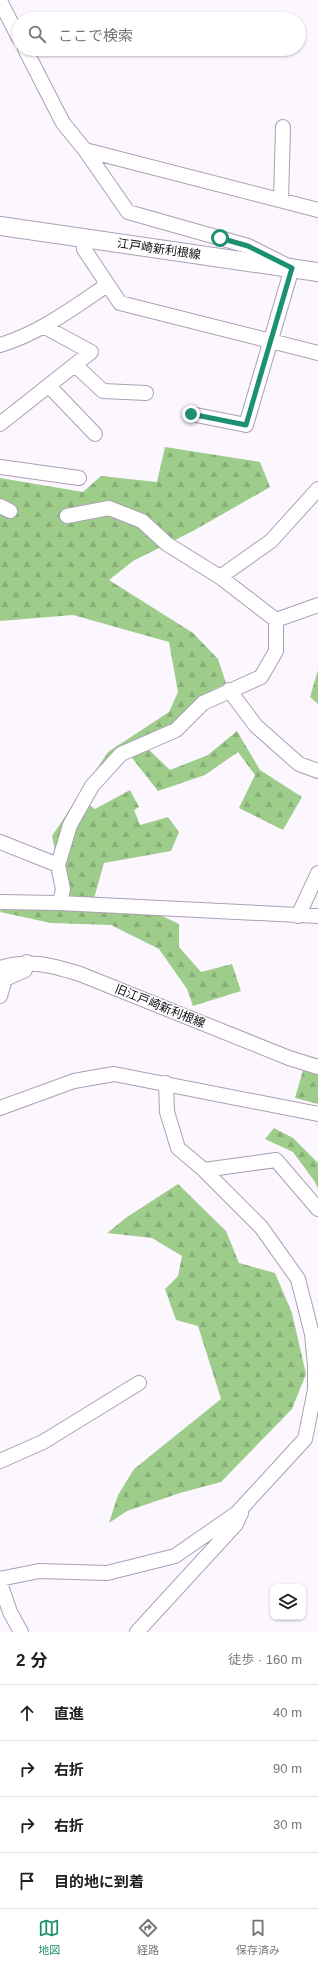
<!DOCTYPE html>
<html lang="ja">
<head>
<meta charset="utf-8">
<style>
  :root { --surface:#fff; --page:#f2f2f2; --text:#222; --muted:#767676; --line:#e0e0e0; --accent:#1e9072 }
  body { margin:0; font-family:Arial,"Noto Sans JP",sans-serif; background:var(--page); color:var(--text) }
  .controls { position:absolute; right:12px; bottom:12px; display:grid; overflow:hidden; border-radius:8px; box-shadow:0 1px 3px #0004 }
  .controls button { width:36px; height:36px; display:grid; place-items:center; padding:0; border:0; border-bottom:1px solid var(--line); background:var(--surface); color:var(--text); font:20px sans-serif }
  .stop { position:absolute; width:12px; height:12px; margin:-9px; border:3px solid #1e9072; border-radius:50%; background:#fff }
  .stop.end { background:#1e9072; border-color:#fff; box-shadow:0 1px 4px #0008 }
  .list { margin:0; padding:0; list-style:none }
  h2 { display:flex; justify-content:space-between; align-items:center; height:52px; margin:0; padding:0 16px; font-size:17px }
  h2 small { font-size:13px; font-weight:400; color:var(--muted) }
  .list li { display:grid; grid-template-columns:26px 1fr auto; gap:12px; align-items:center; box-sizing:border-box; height:56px; padding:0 16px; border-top:1px solid var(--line) }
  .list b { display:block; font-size:15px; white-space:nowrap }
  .list em { font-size:13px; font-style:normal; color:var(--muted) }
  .icon { flex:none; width:22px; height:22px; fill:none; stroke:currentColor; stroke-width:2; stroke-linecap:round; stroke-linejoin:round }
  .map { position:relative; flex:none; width:318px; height:1632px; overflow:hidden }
  .search { position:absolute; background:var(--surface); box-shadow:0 1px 3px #0004; left:12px; right:12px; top:12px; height:44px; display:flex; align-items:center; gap:10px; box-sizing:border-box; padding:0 14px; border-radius:22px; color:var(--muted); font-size:15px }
  .sheet { height:276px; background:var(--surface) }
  nav { display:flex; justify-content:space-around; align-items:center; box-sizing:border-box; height:56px; border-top:1px solid var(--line); background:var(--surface); font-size:11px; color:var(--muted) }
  nav a { display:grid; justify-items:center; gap:2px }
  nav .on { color:var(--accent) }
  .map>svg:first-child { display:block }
  .forest { fill:url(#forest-firs) }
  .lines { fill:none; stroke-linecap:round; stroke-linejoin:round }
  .minor-casing { stroke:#ac9fb4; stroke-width:16 }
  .major-casing { stroke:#ac9fb4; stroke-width:20 }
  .minor { stroke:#fff; stroke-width:14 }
  .major { stroke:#fff; stroke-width:18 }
  .route { stroke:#1e9072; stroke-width:5 }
  .labels { text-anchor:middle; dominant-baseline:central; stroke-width:3; stroke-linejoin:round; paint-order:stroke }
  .street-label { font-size:12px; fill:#0e0a11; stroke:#fff }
</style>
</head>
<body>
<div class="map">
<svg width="318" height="1632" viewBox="0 0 318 1632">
  <defs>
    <pattern id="forest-firs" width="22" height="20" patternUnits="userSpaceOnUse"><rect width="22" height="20" fill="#9ecc8b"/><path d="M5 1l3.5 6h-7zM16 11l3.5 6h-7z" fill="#87ae77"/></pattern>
  </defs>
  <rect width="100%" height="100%" fill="#fcf6ff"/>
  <path class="forest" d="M165,447l95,15 10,25 -77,44 -60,30 -24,19 84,53 25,26 8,24 -24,13 -29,35 -32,11 29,28 38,-15 29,-24 23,39 42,27 -19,33 -44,-22 16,-33 -17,-23 -33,23 -47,16 -33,-42 -43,51 13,9 35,-19 9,17 -5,3 6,15 28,-8 11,15 -8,19 -67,12 -11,39 50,5 36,17v23l22,25 31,-8 9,27 -48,15 -6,-17 -28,-40 -48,-24 -60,-2 -51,-11 6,-15 54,6 3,-14 -11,-53 56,-84 61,-40 9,-20 -9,-50 -96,-27 -73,6v-143l83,14 18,-16 56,6z
    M318,670v34l-8,-7z
    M304,1067l14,3v34l-23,-6z
    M274,1128l19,10 25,25v26l-3,-7 -22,-30 -28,-13z
    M178,1184l48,47 13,32 36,10 17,40 14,61 -14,35 -71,73 -41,11 -53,18 -18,12 9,-28 16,-26 87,-70 -23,-73 -22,-6 -11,-31 13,-13 4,-20 -30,-18 -45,-5 20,-16z"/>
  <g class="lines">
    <defs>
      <path id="minor" d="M0,1l19,37
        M25,49l38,74 22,27 43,62 120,34 44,22 -46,157 -55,-11
        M85,150l233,60
        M281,200l2,-73
        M83,238l1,11 36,54 198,50
        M0,345c40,-12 73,-37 107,-60
        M75,365l28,26 43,2
        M49,386l46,48
        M0,424l91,-72 -46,-25
        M0,467l79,11
        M0,506l10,5
        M67,516l42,-8 33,13 25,23 53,33 56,43 42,-15
        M220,577l51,-36 47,-52
        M229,690l27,36 43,38 19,7
        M0,842l58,23 5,24 -3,14 258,13
        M58,865l12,-40 22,-39 29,-32 55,-24 27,-27 58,-26 15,-26v-31
        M0,902l60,1
        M298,916l20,-43
        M0,968c30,-9 51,-3 80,6l209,84 29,9
        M0,996l5,-17 20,-9 2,-8
        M0,1108l74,-27 40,-7 204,40
        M204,1170l72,-10 42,49
        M0,1461l43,-19 96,-59
        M0,1579l39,-8 68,2 68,-17 62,-43 68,-74 10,-49v-24l-3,-32 -14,-55 -37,-52 -57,-57 -26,-22 -11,-36 -1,-29
        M0,1583l10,29 11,20
        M137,1632l99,-108 5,-11"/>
      <path id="major" d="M0,226l318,46"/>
    </defs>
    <use href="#minor" class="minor-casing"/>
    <use href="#major" class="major-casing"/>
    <use href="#minor" class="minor"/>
    <use href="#major" class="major"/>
  </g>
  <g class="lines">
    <path class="route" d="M191,414l55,11 46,-157 -44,-22 -28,-8"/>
  </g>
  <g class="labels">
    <g class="street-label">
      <text transform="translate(159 249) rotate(8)">江戸崎新利根線</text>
      <text transform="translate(160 1006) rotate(22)">旧江戸崎新利根線</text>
    </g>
  </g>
</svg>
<div class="controls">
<button><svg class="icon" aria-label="layers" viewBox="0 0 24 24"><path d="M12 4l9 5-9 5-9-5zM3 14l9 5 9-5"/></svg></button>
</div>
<div class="stop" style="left:220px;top:238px"></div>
<div class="stop end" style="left:191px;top:414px"></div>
<div class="search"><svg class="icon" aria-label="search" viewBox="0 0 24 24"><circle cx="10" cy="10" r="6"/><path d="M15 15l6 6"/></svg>ここで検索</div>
</div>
<section class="sheet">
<h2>2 分<small>徒歩 · 160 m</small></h2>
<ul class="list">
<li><svg class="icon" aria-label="ahead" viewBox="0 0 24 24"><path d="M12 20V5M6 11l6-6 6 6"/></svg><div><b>直進</b></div><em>40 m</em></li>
<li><svg class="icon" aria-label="right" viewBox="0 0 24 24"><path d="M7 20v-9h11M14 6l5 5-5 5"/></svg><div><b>右折</b></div><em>90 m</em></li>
<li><svg class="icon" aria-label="right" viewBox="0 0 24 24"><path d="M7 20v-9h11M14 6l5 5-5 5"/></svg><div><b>右折</b></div><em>30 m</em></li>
<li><svg class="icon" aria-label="arrive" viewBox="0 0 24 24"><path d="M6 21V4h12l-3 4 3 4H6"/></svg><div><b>目的地に到着</b></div></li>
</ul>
</section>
<nav>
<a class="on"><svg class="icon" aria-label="map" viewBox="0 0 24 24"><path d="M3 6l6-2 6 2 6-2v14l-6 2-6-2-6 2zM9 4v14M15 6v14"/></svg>地図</a>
<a><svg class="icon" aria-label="directions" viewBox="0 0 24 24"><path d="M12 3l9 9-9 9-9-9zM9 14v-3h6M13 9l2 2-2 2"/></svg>経路</a>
<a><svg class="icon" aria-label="saved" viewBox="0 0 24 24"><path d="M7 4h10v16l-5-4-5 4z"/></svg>保存済み</a>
</nav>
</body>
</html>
